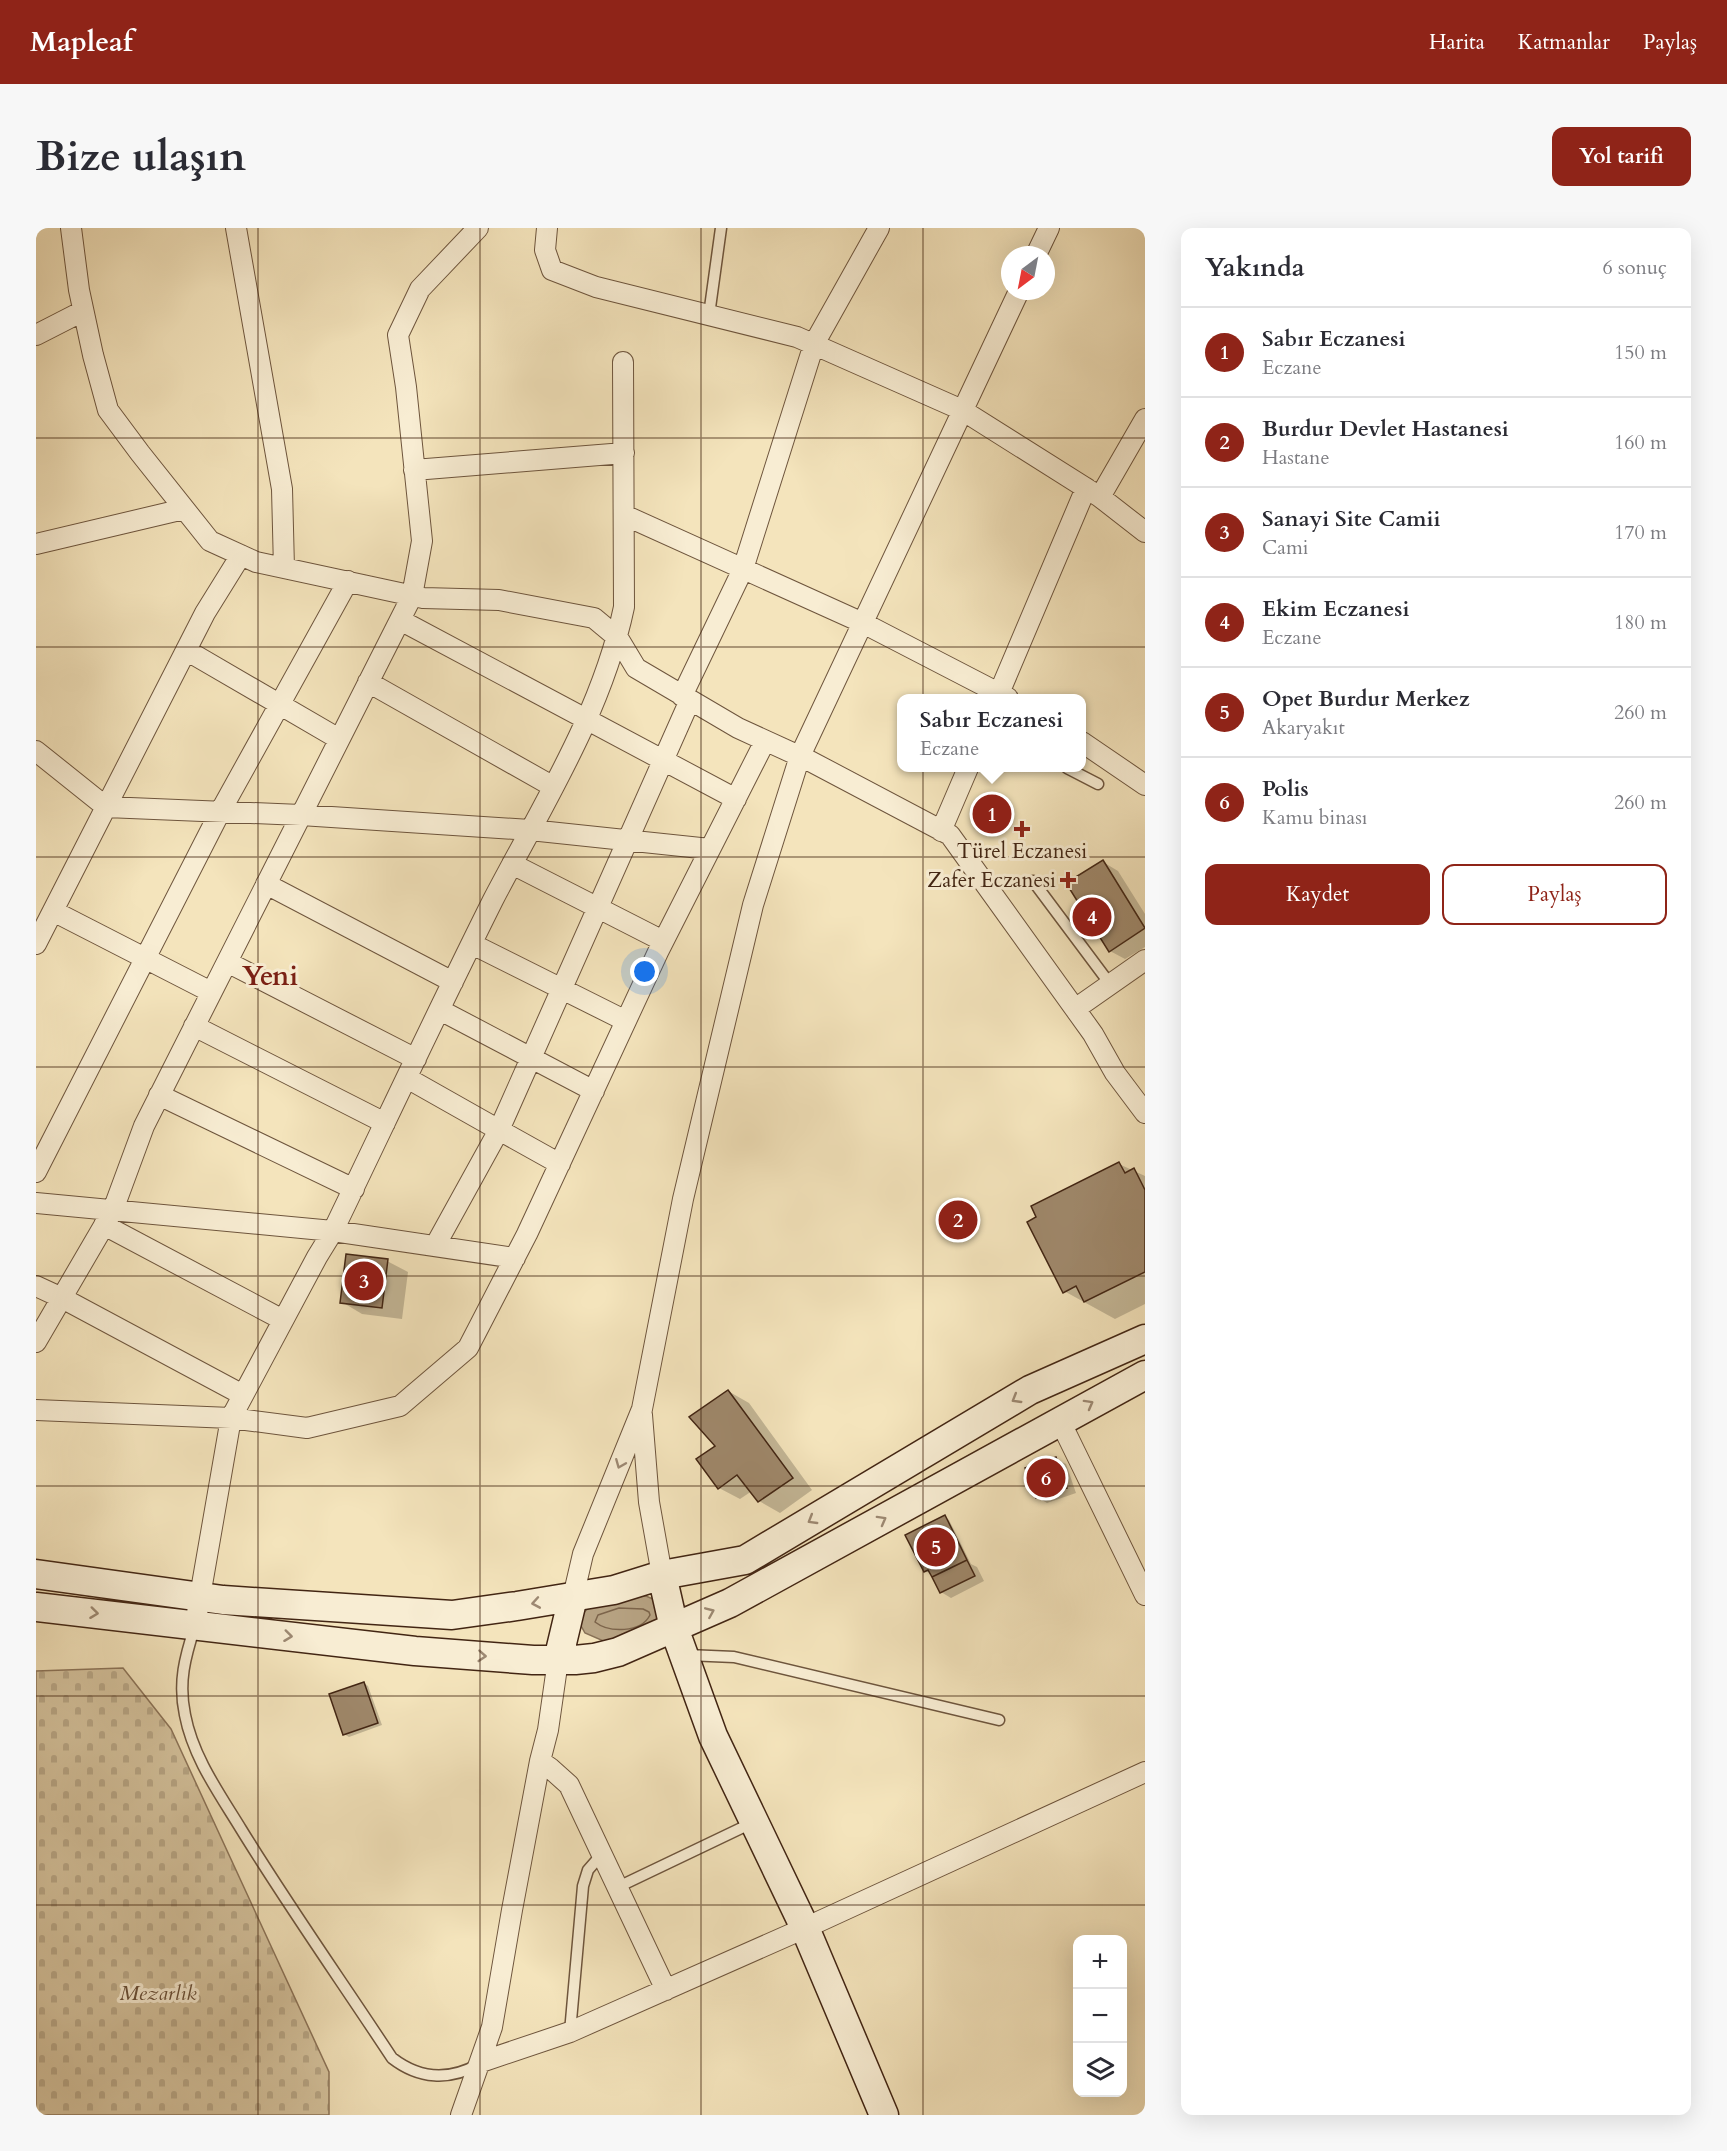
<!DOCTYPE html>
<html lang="tr">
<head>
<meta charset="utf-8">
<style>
  :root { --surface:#fff; --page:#f7f7f7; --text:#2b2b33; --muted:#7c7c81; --line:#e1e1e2; --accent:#8f2418 }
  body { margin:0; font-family:Cardo,serif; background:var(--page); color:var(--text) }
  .controls { position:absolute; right:18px; bottom:18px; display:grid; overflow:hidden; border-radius:12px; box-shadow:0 6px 24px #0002 }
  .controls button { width:54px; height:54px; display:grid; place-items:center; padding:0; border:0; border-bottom:2px solid var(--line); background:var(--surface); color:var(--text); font:30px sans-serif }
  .compass { position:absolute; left:965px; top:18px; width:54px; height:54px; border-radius:50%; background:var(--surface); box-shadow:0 6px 24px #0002; rotate:212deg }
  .you { position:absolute; left:609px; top:744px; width:21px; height:21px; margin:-15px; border:4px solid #fff; border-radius:50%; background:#1a73e8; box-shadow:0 0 0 9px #1a73e833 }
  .badge { display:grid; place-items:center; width:39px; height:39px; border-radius:50%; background:var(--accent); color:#fff; font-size:20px; font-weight:700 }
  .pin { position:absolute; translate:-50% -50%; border:3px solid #fff; box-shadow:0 2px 6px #0006 }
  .popup { position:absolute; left:861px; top:466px; width:189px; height:78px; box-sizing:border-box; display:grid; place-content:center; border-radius:12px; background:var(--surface); filter:drop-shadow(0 2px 4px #0005); font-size:20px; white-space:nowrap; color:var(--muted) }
  .popup b { font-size:22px; color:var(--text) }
  .popup::after { content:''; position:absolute; left:50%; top:100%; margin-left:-12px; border:12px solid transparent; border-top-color:var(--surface) }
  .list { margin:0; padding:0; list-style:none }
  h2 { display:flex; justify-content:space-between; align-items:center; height:78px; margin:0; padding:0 24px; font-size:26px }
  h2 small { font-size:20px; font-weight:400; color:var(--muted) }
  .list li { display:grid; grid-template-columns:39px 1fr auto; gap:18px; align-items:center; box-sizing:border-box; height:90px; padding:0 24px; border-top:2px solid var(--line) }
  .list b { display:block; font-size:22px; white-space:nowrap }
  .list p { margin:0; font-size:20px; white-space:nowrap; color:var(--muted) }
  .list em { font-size:20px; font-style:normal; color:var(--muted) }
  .actions { display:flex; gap:12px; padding:18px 24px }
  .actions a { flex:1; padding:14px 0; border:2px solid var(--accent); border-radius:12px; text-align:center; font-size:21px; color:var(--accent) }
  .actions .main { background:var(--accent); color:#fff }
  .icon { flex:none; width:33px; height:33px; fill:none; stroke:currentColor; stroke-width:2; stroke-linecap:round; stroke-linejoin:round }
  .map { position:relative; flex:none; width:1109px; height:1887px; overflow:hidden; border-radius:12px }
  header { display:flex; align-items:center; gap:36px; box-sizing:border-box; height:84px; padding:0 30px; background:var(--accent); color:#fff }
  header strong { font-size:28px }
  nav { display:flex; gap:33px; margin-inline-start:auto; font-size:21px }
  .intro { display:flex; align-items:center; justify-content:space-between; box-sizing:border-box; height:144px; padding:0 36px }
  h1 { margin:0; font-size:42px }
  .button { padding:15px 27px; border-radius:12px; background:var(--accent); color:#fff; font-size:21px; font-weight:700 }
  main { display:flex; gap:36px; padding:0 36px }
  aside { flex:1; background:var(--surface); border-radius:12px; box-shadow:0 6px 24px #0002 }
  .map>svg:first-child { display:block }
  .cemetery { fill:url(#cemetery-stones); stroke:#8c7459; stroke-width:1.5 }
  .water { fill:#b7a383; stroke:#887156; stroke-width:1.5 }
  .shadow { fill:#0003 }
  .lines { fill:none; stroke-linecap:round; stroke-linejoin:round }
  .shore { stroke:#7c644b; stroke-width:1.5 }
  .building { fill:#9f886b; stroke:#422513; stroke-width:1.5 }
  .service-casing { stroke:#6e553d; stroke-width:13 }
  .minor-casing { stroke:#6e553d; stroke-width:22 }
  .secondary-casing { stroke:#422513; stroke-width:31 }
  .service { stroke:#f8edd3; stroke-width:10 }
  .minor { stroke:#f8edd3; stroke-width:20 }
  .secondary { stroke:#f8edd3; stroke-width:28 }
  .oneway { stroke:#9d8973 }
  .grid { fill:none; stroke:#422513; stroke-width:1.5; stroke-opacity:0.55 }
  .poi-dot { fill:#8f2418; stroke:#f8edd3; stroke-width:2 }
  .labels { text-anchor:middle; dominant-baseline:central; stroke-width:6; stroke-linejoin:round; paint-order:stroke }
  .poi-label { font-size:21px; fill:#422513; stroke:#f8edd3 }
  .park-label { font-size:21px; font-style:italic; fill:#674d36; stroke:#f8edd3 }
  .district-label { font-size:27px; font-weight:bold; fill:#7a1f14; stroke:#f8edd3 }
</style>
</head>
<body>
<header>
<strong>Mapleaf</strong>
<nav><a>Harita</a><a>Katmanlar</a><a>Paylaş</a></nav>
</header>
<div class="intro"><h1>Bize ulaşın</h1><a class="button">Yol tarifi</a></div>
<main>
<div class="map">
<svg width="1109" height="1887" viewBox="0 0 1109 1887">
  <defs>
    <pattern id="cemetery-stones" width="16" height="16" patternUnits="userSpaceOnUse" patternTransform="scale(1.5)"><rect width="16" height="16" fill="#d6c49f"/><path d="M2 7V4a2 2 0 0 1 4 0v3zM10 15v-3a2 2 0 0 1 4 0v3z" fill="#b9a888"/></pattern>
  </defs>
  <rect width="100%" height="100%" fill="#f4e4bc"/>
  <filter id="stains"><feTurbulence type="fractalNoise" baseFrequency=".00333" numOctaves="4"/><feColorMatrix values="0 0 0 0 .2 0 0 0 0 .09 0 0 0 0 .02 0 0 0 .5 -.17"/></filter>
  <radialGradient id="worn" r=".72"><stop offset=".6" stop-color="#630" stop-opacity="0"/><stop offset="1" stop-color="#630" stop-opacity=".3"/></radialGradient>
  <path class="cemetery" d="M87,1440l48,61 158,343v43h-293v-444z"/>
  <path class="water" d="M595,1367l15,1 14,6 1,25 -53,16 -23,-10 -5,-9c5,-27 28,-24 51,-29z"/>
  <path class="shadow" d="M1067,634l15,9 27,43v33l-20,12 -15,-8z
    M1083,936l26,12v128l-30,15 -51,-28z
    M351,1033l21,11 -6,47 -40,-5 -20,-12z
    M692,1163l21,12 63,87 -32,23 -21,-12 -7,-10 -12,8 -21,-11 -1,-41z
    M1020,1231l10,5 10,29 -29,10 -10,-6z
    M909,1289l4,3 22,44 6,3 7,14 -33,17 -10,-6 -10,-19 -6,-2z
    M328,1455l4,3 14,39 -33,12 -5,-3z"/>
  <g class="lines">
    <path class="shore" d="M583,1380l24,1 6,3 1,3c-9,18 -41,18 -55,7l3,-7z"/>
  </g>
  <path class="building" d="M1067,632l42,68 -36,24 -43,-69z
    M1083,934l6,11 9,-5 11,22v82l-61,30 -8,-16 -13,7 -36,-71 9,-5 -5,-11z
    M310,1026l42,5 -6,49 -42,-5z
    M692,1162l65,88 -35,24 -21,-27 -19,14 -22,-30 19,-13 -26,-29z
    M1020,1229l11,31 -31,10 -11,-30z
    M909,1287l22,45 -35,17 -4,-7 -4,2 -19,-37z
    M931,1332l8,16 -35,17 -8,-16z
    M328,1454l14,41 -35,12 -14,-41z"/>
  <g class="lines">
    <defs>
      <path id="service" d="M673,87l12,-87
        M1031,540l31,16
        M997,653l77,103
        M159,1398c-10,31 -17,56 -10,89 8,42 34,78 56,114 48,78 101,153 151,229 27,21 57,23 87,6
        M651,1427l47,2 265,63
        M582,1659l136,-65
        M534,1804l13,-146 5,-16 14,-16"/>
      <path id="minor" d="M35,0l8,62 14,65 15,55 32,43 70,88 46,21 167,36 76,2 95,18 24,20 18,30 102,60 70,32 142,75 143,199 22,39 30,40
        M200,0l46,261 2,79
        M511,0l-2,22 7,20 44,17 201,50 165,73 138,87 45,35
        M1000,27l13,-27
        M0,107l47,-24
        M378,242l210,-17
        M1064,269l45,-78
        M588,287l239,108 145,75
        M0,316l148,-35
        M364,392l336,179
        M150,422l153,89
        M332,454l184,104
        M646,468l61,-127 71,-225 65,-116
        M961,470l89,-210
        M1046,514l63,43
        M0,523l70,56 195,8 229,15 180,19
        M905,603l27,-63
        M476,636l151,77
        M230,656l187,98
        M17,683l158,81
        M0,716l169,-331 36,-58
        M436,716l154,77
        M191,734l189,97
        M1039,781l70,-49
        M404,782l154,81
        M158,798l191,97
        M371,850l92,52 -64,116
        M123,867l195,94
        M524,936l-61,-34 191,-430
        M0,944l184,-360 128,-231
        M0,975l297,28 182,27
        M68,997l179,95
        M0,1058l26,12 181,97
        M0,1114l77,-132 31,-84 268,-530 10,-55 -16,-154 -8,-52 22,-46 58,-61
        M0,1182l195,8 76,10 93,-22 68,-58 59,-114 131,-282 107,-211
        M606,1187l7,87 13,73
        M1024,1193l85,174
        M537,1369l10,-43 59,-145 41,-210 70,-294 47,-149 219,-465
        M159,1397l36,-207 86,-161 16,-26c53,-110 105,-221 160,-331 49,-94 109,-188 131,-293l-1,-245
        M504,1533l10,7 19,17 97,205
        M445,1834l89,-30 235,-104 340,-156
        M425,1887l31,-88 20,-117 28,-149 8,-31 10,-70"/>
      <path id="secondary" d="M0,1346l187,26 229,15 65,-9 97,-16 48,-15 83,-15 285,-170 115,-51
        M626,1347l12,53 39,108 92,192 79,187
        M0,1379l379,44 118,9h42l19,-2 24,-6 112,-49 415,-228
        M522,1432l15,-63"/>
    </defs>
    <use href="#service" class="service-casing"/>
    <use href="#minor" class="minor-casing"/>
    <use href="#secondary" class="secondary-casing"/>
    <use href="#service" class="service"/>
    <use href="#minor" class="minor"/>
    <use href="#secondary" class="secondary"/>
  </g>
  <defs><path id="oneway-chevron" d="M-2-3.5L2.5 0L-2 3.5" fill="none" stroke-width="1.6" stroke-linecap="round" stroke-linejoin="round" transform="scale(1.5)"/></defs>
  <g class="oneway">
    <use href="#oneway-chevron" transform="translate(980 1171) rotate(149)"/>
    <use href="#oneway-chevron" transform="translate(1053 1176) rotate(-29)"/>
    <use href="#oneway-chevron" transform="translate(584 1236) rotate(112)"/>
    <use href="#oneway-chevron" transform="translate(776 1292) rotate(149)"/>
    <use href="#oneway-chevron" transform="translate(846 1292) rotate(-29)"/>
    <use href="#oneway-chevron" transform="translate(500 1375) rotate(170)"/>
    <use href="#oneway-chevron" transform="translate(674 1384) rotate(-23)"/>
    <use href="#oneway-chevron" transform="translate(58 1385) rotate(7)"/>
    <use href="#oneway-chevron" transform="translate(252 1408) rotate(7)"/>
    <use href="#oneway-chevron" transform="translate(446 1428) rotate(4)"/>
  </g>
  <path class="grid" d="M222,0v1887M444,0v1887M665,0v1887M887,0v1887M0,210h1109M0,419h1109M0,629h1109M0,839h1109M0,1048h1109M0,1258h1109M0,1468h1109M0,1677h1109"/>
  <g class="poi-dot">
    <path d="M983 592h6v6h6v6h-6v6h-6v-6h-6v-6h6z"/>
    <path d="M1029 643h6v6h6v6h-6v6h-6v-6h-6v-6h6z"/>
  </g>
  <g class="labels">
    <g class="poi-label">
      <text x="986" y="623">Türel Eczanesi</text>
      <text x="1020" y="652" text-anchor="end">Zafer Eczanesi</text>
    </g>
    <g class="park-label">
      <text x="122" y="1765">Mezarlık</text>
    </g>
    <g class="district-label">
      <text x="234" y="748">Yeni</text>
    </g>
  </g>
  <rect width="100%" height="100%" filter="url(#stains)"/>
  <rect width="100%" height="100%" fill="url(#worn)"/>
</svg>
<div class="controls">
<button>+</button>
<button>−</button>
<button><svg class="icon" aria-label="layers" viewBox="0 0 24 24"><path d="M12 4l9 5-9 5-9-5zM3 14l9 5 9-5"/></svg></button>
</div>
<svg class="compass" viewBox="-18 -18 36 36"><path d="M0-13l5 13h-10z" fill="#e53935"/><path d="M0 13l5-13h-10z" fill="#7c7c81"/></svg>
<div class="you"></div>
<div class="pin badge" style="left:956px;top:586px">1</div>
<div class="popup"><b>Sabır Eczanesi</b>Eczane</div>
<div class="pin badge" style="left:922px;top:992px">2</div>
<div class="pin badge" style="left:328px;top:1053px">3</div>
<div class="pin badge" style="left:1056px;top:689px">4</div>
<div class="pin badge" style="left:900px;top:1319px">5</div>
<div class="pin badge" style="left:1010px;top:1250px">6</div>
</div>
<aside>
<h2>Yakında<small>6 sonuç</small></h2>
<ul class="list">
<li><span class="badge">1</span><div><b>Sabır Eczanesi</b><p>Eczane</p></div><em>150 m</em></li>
<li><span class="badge">2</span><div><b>Burdur Devlet Hastanesi</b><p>Hastane</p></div><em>160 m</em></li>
<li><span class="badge">3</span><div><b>Sanayi Site Camii</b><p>Cami</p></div><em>170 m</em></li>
<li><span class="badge">4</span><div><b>Ekim Eczanesi</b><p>Eczane</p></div><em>180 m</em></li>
<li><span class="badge">5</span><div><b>Opet Burdur Merkez</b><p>Akaryakıt</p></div><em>260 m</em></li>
<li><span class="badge">6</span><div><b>Polis</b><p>Kamu binası</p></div><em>260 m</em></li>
</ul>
<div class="actions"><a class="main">Kaydet</a><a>Paylaş</a></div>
</aside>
</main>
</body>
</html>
